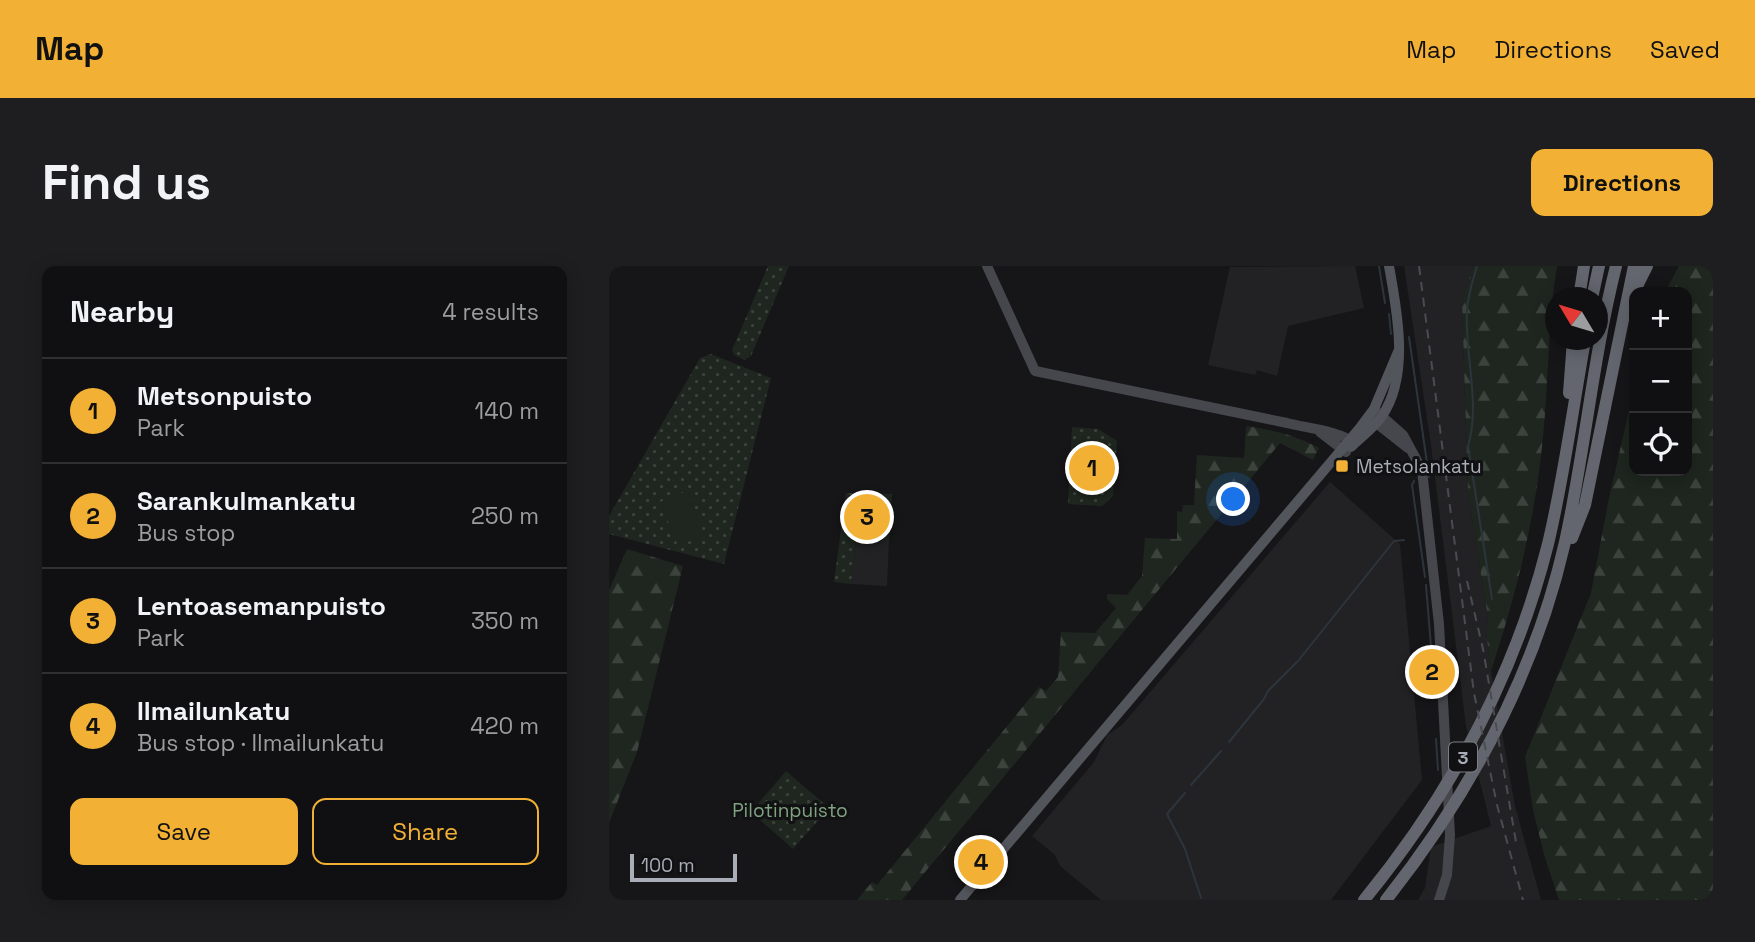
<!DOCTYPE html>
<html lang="en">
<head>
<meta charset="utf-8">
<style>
  :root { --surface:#101012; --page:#1e1e20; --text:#f1f3f6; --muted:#9c9d9f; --line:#303032; --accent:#f2b134 }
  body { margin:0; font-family:"Space Grotesk",sans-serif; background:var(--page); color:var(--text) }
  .controls { position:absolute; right:21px; top:21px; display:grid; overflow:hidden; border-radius:14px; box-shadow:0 4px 18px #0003 }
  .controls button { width:63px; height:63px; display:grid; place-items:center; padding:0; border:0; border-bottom:2px solid var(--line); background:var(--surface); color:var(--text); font:35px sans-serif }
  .compass { position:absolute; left:936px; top:21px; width:63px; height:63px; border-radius:50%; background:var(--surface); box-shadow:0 4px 18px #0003; rotate:308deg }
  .scale { position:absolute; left:21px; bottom:18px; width:107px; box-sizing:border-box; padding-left:7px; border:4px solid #a8adb8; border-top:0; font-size:19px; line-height:24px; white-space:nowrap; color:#a8adb8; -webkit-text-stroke:5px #111113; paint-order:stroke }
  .you { position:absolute; left:625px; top:234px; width:24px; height:24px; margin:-18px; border:5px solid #fff; border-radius:50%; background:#1a73e8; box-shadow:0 0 0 10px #1a73e833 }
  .badge { display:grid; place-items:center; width:46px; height:46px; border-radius:50%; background:var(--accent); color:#111; font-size:23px; font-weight:700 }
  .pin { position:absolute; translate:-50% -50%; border:4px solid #fff; box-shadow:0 2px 7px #0006 }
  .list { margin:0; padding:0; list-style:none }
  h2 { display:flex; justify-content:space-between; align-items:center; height:91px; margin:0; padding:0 28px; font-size:30px }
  h2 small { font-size:23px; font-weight:400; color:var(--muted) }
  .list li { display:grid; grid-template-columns:46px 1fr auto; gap:21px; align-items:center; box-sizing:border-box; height:105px; padding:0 28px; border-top:2px solid var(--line) }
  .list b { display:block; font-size:26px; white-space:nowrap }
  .list p { margin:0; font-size:23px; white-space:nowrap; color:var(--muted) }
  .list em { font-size:23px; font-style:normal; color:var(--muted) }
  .actions { display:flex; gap:14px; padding:21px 28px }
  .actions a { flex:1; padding:16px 0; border:2px solid var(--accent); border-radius:14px; text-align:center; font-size:24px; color:var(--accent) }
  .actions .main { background:var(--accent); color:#111 }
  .icon { flex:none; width:38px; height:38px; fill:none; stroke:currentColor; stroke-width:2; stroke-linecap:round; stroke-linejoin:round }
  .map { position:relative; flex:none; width:1104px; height:634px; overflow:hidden; border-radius:14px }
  header { display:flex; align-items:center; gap:42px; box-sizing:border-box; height:98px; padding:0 35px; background:var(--accent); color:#111 }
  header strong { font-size:33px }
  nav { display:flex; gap:38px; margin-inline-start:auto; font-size:24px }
  .intro { display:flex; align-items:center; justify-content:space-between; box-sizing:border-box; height:168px; padding:0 42px }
  h1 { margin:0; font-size:49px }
  .button { padding:18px 32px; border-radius:14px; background:var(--accent); color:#111; font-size:24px; font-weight:700 }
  main { display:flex; gap:42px; padding:0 42px }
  aside { flex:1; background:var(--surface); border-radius:14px; box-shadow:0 4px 18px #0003 }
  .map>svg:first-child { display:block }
  .built { fill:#222225 }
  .grass { fill:url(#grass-dots) }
  .forest { fill:url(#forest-firs) }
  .pitch { fill:#1e261f }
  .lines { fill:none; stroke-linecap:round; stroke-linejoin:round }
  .stream { stroke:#2c353c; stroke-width:2 }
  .secondary { stroke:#45474d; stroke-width:10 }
  .primary { stroke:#53555c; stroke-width:10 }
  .highway { stroke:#63666e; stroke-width:12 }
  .rail { stroke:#4a4c52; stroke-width:2; stroke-dasharray:9 7; stroke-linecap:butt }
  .poi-dot { fill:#f2b134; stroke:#111113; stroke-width:2.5 }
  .labels { text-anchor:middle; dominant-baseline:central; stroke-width:6; stroke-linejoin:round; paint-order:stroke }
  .shield { fill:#111113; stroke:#7b7e86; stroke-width:2 }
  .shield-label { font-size:18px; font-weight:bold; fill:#a8adb8 }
  .poi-label { font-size:19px; fill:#a8adb8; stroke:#111113; text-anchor:start }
  .park-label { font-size:19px; fill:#7fa381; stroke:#111113 }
</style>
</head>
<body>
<header>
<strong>Map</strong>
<nav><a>Map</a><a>Directions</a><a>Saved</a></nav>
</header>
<div class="intro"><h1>Find us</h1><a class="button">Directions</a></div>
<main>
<aside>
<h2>Nearby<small>4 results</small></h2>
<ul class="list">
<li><span class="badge">1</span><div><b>Metsonpuisto</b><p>Park</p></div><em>140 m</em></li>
<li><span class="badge">2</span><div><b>Sarankulmankatu</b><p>Bus stop</p></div><em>250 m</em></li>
<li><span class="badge">3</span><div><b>Lentoasemanpuisto</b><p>Park</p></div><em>350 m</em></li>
<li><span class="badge">4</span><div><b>Ilmailunkatu</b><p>Bus stop · Ilmailunkatu</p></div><em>420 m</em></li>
</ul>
<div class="actions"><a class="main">Save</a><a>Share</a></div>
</aside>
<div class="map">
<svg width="1104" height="634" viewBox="0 0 1104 634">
  <defs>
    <pattern id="grass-dots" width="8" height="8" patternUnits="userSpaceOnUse" patternTransform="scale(1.75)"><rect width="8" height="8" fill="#1e261f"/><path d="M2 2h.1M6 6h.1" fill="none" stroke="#3c433d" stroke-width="1.8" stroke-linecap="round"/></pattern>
    <pattern id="forest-firs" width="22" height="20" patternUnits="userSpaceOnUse" patternTransform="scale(1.75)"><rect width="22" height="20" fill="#1e261f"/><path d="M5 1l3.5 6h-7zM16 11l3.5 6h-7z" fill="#3c433d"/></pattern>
  </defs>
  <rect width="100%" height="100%" fill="#161618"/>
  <path class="built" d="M746,0l9,42 -76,18 -11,50 -20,-6 -2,5 -47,-10 22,-98z
    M795,0h69l-11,37 6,190 20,125 -2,13 5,40 24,135 26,94h-123l7,-12 6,-41 60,-21 -25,-100 -35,-281z
    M721,216l70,62 22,236 -91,120h-230l-41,-34 -5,-11 -23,-19 62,-74 13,-27 15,-10z
    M247,273l33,2 -2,45 -36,-2z"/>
  <path class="grass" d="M159,0h21l-38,90 -7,4 -10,-5 -2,-5z
    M102,88l60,24 -47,186 -115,-30v-18l91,-158z
    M463,161l26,2 19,12 -4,55 -11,10 -34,-2z
    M237,227l46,1 -3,47 -33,-2 -5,45 -17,-2z
    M177,505l43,37 -36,41 -42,-37z"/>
  <path class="forest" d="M864,0h84c-10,60 -8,121 -15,181 -8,77 -27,151 -51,224l-5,-40 2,-13 -20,-125 -6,-191z
    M1070,0h34v634h-154l-14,-42 -12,-48 -8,-53 66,-164 18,-95 25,-109v82h53v-179h-22z
    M637,160c27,4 49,9 73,22l-6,12 -33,-17 -378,457h-45l15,-18 5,3 162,-198 7,4 12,-14 3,-45 34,1 21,-25 -9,-9v-5l20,1 15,-19 3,-38 32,1v-28l5,1 1,-7h11l3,-50 47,3z
    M18,283l56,17 -46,186 -28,71v-233z"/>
  <path class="pitch" d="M78,225l18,44 -27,11 -18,-44z"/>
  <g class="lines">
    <path class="stream" d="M770,0l6,37
      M868,0c-4,14 -9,28 -10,43 -3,43 14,96 1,137l24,153
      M780,48l2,20
      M800,71l20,140
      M805,215l-2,4 13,92
      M817,319l6,74
      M827,473l2,31
      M620,476l35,-43 4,-8 30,-30 96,-120 10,-1
      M582,519l30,-34
      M576,527l-18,21 18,35 16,49"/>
    <path class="secondary" d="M378,0l48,105 252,52c19,5 53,8 67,20
      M768,146l26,23 19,35 17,154 11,211 -3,40 -8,25
      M761,152l38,30
      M711,166l26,20"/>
    <path class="primary" d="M742,181c10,-10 23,-19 31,-31 28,-41 15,-105 7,-150
      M351,634l399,-471 15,-20 24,-57"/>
    <path class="highway" d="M1025,26l13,-26
      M970,32l5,-32
      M983,32l7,-32
      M960,127l4,-53
      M963,272l13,-33 49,-239
      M755,634c86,-105 151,-225 184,-356 16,-67 25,-137 37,-204
      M777,634c83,-105 149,-226 179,-358 20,-91 28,-185 51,-276"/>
    <path class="rail" d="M810,0l55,427 23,112 26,95
      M858,315l16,68 33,193"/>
  </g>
  <rect class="poi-dot" x="726" y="193" width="14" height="14" rx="3.5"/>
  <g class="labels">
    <rect class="shield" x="840" y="476.5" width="28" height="29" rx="5"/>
    <g class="shield-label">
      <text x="854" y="491">3</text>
    </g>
    <g class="poi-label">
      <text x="747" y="200">Metsolankatu</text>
    </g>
    <g class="park-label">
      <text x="181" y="544">Pilotinpuisto</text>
    </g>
  </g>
</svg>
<div class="controls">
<button>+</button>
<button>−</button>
<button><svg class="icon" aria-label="locate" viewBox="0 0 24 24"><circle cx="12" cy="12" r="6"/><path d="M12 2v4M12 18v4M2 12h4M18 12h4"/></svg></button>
</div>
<svg class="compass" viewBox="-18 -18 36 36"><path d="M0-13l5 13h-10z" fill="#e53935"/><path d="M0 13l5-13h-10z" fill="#9c9d9f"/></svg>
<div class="scale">100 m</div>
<div class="you"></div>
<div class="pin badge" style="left:483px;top:202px">1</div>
<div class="pin badge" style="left:823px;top:406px">2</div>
<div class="pin badge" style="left:258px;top:251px">3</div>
<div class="pin badge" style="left:372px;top:596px">4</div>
</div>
</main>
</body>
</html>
